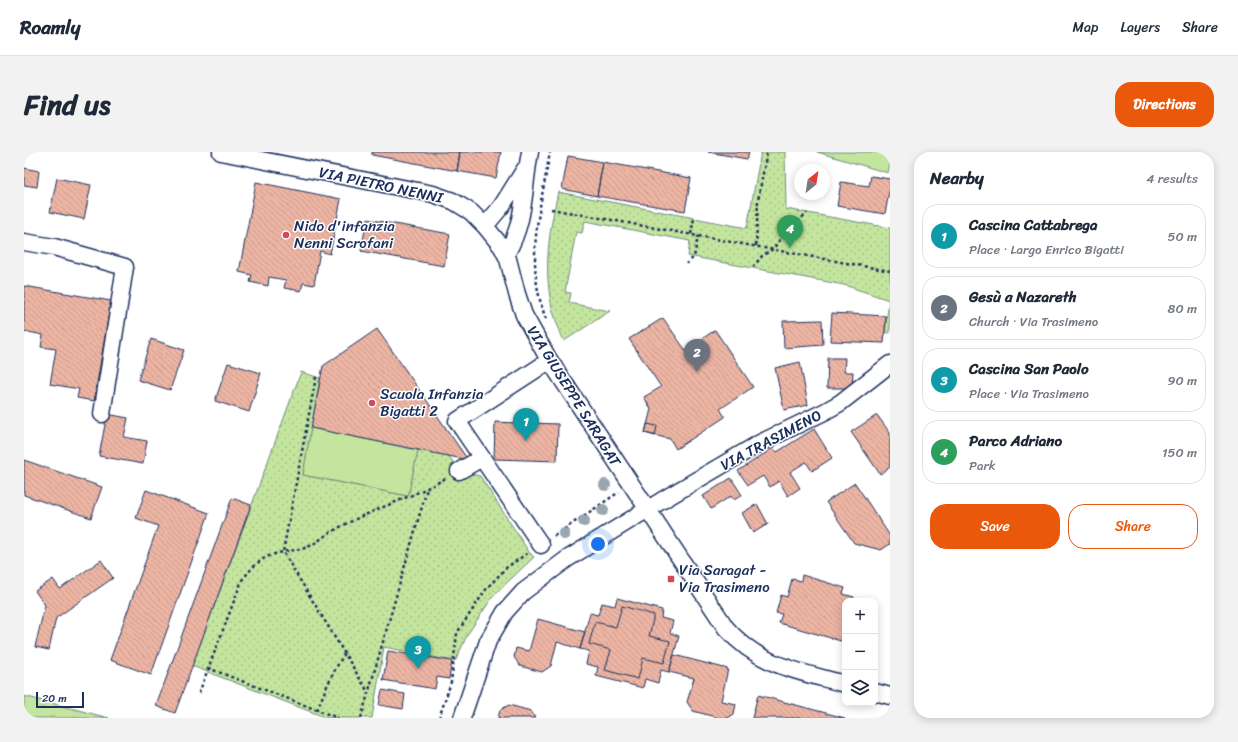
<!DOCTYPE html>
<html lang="en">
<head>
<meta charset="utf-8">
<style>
  :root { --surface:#fff; --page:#f2f2f3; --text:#1f2937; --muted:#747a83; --line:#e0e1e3; --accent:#ea580c }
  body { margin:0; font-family:Sriracha,sans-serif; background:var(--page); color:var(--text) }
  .controls { position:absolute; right:12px; bottom:12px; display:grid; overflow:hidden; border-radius:8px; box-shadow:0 2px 10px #0003 }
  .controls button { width:36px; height:36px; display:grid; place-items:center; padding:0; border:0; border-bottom:1px solid var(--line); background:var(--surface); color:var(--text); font:20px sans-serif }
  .compass { position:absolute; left:770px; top:12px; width:36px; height:36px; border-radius:50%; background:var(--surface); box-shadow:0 2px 10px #0003; rotate:30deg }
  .scale { position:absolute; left:12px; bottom:10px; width:48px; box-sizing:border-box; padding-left:4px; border:2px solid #1b2f5e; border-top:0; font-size:11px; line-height:14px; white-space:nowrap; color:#1b2f5e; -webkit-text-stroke:3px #fff; paint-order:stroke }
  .you { position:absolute; left:574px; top:392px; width:14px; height:14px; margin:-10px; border:3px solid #fff; border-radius:50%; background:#1a73e8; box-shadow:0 0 0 6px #1a73e833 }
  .badge { display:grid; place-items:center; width:26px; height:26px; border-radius:50%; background:var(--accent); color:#fff; font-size:13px; font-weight:700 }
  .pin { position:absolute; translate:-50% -33px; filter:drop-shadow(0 1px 2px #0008) }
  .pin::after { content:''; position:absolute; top:21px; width:14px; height:12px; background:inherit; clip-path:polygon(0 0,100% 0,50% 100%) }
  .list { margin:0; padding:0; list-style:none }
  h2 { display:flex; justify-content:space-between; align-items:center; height:52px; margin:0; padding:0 16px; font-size:17px }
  h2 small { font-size:13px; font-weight:400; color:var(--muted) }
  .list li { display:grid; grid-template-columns:26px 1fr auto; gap:12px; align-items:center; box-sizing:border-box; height:64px; margin:0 8px 8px; padding:0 8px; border:1px solid var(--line); border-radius:16px }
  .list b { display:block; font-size:15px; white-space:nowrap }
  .list p { margin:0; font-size:13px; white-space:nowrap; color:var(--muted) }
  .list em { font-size:13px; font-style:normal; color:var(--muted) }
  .actions { display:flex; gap:8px; padding:12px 16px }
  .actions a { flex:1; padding:9px 0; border:1px solid var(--accent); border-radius:16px; text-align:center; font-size:14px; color:var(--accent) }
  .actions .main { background:var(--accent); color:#fff }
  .icon { flex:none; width:22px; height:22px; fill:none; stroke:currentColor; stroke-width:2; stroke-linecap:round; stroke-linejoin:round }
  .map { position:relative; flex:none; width:866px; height:566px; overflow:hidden; border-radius:16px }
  header { display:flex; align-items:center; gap:24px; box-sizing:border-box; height:56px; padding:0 20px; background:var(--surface); border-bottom:1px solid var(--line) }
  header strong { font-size:19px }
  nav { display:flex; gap:22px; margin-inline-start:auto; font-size:14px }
  .intro { display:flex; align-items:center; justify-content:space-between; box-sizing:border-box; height:96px; padding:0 24px }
  h1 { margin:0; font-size:28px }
  .button { padding:10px 18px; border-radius:16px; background:var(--accent); color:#fff; font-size:14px; font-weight:700 }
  main { display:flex; gap:24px; padding:0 24px }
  aside { flex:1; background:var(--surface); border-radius:16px; box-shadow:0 2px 10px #0003 }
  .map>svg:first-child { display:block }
  .grass { fill:url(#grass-tufts); stroke:#6f8a7e }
  .park { fill:url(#park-dots); stroke:#6f8a7e }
  .garden { fill:#c3e59e; stroke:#6f8a7e }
  .building { fill:url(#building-back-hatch); stroke:#1b2f5e }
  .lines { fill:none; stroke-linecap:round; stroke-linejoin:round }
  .minor-casing { stroke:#1b2f5e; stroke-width:19 }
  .path { stroke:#1b2f5e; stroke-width:2.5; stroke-dasharray:3 3; stroke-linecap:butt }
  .minor { stroke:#fff; stroke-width:16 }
  .tree { fill:#99a5af }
  .poi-dot { fill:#d1495b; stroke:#fff; stroke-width:1.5 }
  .labels { text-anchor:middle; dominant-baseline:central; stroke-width:3; stroke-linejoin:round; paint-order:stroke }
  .street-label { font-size:15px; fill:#1b2f5e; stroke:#fff }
  .poi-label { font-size:15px; fill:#1b2f5e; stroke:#fff; text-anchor:start }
</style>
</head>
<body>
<header>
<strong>Roamly</strong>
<nav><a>Map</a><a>Layers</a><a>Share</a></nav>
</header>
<div class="intro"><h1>Find us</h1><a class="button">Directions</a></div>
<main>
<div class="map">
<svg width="866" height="566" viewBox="0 0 866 566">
  <defs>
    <pattern id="grass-tufts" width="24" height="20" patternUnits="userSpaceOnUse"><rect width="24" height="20" fill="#c3e59e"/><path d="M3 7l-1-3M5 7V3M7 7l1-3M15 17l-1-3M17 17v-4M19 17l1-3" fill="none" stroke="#a7c58a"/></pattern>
    <pattern id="park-dots" width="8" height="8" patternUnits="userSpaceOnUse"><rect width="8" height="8" fill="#c3e59e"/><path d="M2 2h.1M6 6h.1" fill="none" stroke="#a7c58a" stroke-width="1.8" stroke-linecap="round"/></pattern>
    <pattern id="building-back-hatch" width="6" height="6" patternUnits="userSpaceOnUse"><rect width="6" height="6" fill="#ecb4a3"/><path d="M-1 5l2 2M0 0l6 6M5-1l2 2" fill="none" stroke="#ca9b8f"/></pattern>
  </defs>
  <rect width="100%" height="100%" fill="#fff"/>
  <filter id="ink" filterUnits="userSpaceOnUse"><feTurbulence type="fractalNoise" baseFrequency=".025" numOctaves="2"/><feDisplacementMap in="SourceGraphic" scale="8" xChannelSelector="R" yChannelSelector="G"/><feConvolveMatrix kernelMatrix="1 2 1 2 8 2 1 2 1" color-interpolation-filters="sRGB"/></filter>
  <g filter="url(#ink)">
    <path class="grass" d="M0,544l85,22h-85z"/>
    <path class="park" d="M737,0h24l1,57 104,19v105l-5,-1 4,-32 -45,-15 -156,-29 2,-15 -105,-20 -3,12 -6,-1 -11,60 6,1 -2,10 41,8 -46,30c-6,-14 -12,-29 -14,-44 -6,-35 0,-70 8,-105l189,36z
      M277,220l19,6 -17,97 105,21 10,-46 31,6 10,15 21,5 49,76 5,5 -40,38 -27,40 -11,25 -3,1 -69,-14 -12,71h-45l-135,-52z"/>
    <path class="garden" d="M793,0h73v12l-2,9z
      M287,276l107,22 -10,46 -105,-21z"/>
    <path class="building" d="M348,0h88l-3,19 -85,-16z
      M436,0h41l-5,26 -39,-7z
      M684,0h41l-2,7z
      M544,4l35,6 -6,34 -35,-7z
      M579,10l88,16 -6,33 -88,-15z
      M0,16l15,3 -2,16 -13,-2z
      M847,24l19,3v8l-5,27 -48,-8 4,-24 28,4z
      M33,26l34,7 -7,34 -34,-7z
      M232,30l85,17 -11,55 -10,-3 -6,34 -11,-2 -2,8 -17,-3 2,-8 -17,-3 -1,9 -18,-4 2,-7 -13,-3z
      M343,67l83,15 -6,32 -83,-15z
      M0,134l87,15 -17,100 -17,-3 2,-9 -29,-5 6,-35 -15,-2 2,-12 -19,-4z
      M808,161l54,3 -2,27 -54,-2z
      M639,166l28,40 13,-9 -5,-8 16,-11 38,57 -33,22 5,8 -49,32 -6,-10 -25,-6 6,-24 -7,-12 17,-10 -32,-48z
      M798,168l1,25 -39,3 -1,-27z
      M353,177l91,131 -157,-32 12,-62z
      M127,187l33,11 -14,40 -32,-10z
      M804,206h17l-1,14h9l-1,16h-25z
      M776,210l8,43 -24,5 -9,-42z
      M204,211l33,10 -12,39 -34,-11z
      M83,262l21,4 -4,19 23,4 -4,23 -44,-8z
      M853,263l13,18v34l-10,7 -29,-42z
      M494,266h13v5l27,1 -1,37 -63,-2 1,-37 22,1z
      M623,272l10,2 -2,10 -10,-3z
      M790,277l18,29 -20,13 -6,-9 -16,10 10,16 -12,8 -9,-15 -9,6 -7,-11 -15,9 -10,-14 35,-23 4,4z
      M0,308l78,27 -11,31 -67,-23z
      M707,326l11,17 -8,5 -3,-4 -20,13 -8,-13z
      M831,331l35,53v8l-9,6 -27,-7 -28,-41z
      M122,338l63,23 -58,162 -41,-15 48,-134 -22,-8z
      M208,346l19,7 -76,208 -19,-7z
      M733,352l11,20 -15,9 -11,-20z
      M77,408l12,18 -57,40 -7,32 -14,-3 10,-42 -10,-14 18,-12 7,10z
      M778,423l43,13 -2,6 11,3 -1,4h-8v32l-1,-1 -3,9 -62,-18 3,-9 -6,-1 5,-18 6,2 5,-18 9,2z
      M593,446l45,12 -1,8 12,3 -3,12 9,3 -10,36 -8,-2 -3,13 -13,-4 -2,9 -47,-12 2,-9 -12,-3 3,-13 -9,-2 10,-36 8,2 4,-12 13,3z
      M598,454l32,9 -5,21 21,5 -6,22 -21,-5 -5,21 -33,-9 6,-20 -22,-6 6,-22 21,5z
      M514,467l47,13 -5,17 -23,-7 -6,24 -9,6 -22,-6 -6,-9 2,-9 13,3z
      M364,499l64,10 -3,18 -12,-2 -2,12 -52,-9z
      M650,503l54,14 -7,32 15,3 -2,10 -6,4h-9l-26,-7 -6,-9 7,-24 -25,-6z
      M358,538l23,4 -2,15 -24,-4z
      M734,543l87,23h-93z
      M485,553l22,6 4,7h-37l2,-8z"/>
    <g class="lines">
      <defs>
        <path id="minor" d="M197,0l212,42 20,7 18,11 14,14 17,21 6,12 9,35 7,21 24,43 178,270c33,38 72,43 119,56
          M461,74l16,-19 24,-38
          M0,90l30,5 71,20 -23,147
          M482,102c20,-32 17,-67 24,-102
          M435,319l23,-13
          M517,393l-84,-124 92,-60 -1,-3
          M851,540l15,4
          M438,566l26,-77 17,-29 18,-20 44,-33 94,-58 99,-58 64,-31 16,-9 50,-39"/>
      </defs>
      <use href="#minor" class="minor-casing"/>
      <path class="path" d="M527,57l339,62
        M667,82l3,-16
        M732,94l2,-46 9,-48
        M662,112l8,-7 4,-21
        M729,115l9,-11 11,-7 6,-8 4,-11 4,-4 10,-4 10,-9
        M522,167c-22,-58 -6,-108 4,-167
        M292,225l-33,175 85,140
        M530,384l65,-44
        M184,516l130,50
        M175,541l43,-113c13,-16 20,-24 41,-28 10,-2 18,-2 27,-6 8,-4 15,-11 23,-15 36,-21 77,-32 113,-53
        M293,558c8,-20 16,-39 28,-57
        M337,566l66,-229
        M415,566l12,-36 6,-49 30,-45 20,-21 21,-14"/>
      <use href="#minor" class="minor"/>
    </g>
    <g class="tree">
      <circle cx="581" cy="333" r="6"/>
      <circle cx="579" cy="358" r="6"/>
      <circle cx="560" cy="369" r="6"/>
      <circle cx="540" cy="382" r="6"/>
    </g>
  </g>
  <g class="poi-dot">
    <circle cx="262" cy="83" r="4"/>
    <circle cx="348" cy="251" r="4"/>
    <rect x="643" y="423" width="8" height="8" rx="2"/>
  </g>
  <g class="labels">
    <g class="street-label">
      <text transform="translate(357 33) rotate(12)">VIA PIETRO NENNI</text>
      <text transform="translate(550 244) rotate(58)">VIA GIUSEPPE SARAGAT</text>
      <text transform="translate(747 288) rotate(-28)">VIA TRASIMENO</text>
    </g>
    <g class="poi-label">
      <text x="270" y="74">Nido d'infanzia<tspan x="270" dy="17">Nenni Scrofani</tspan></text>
      <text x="356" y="242">Scuola Infanzia<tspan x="356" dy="17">Bigatti 2</tspan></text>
      <text x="655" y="418">Via Saragat -<tspan x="655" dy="17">Via Trasimeno</tspan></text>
    </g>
  </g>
</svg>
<div class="controls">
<button>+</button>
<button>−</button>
<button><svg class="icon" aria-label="layers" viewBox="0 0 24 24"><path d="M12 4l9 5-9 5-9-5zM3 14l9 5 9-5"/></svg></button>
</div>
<svg class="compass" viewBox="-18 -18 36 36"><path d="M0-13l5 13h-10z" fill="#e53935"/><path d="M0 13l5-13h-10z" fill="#747a83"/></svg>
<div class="scale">20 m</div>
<div class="you"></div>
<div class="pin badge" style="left:502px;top:289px;background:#0f9aa8">1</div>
<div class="pin badge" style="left:673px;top:220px;background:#6b7280">2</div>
<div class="pin badge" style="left:394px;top:517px;background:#0f9aa8">3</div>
<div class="pin badge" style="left:766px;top:96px;background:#2e9e5b">4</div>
</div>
<aside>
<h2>Nearby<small>4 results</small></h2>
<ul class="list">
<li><span class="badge" style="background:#0f9aa8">1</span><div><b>Cascina Cattabrega</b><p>Place · Largo Enrico Bigatti</p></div><em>50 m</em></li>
<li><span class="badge" style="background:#6b7280">2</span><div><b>Gesù a Nazareth</b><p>Church · Via Trasimeno</p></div><em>80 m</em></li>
<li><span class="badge" style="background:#0f9aa8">3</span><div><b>Cascina San Paolo</b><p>Place · Via Trasimeno</p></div><em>90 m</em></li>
<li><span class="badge" style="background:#2e9e5b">4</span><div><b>Parco Adriano</b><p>Park</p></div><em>150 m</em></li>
</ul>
<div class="actions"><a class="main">Save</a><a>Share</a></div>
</aside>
</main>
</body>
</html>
